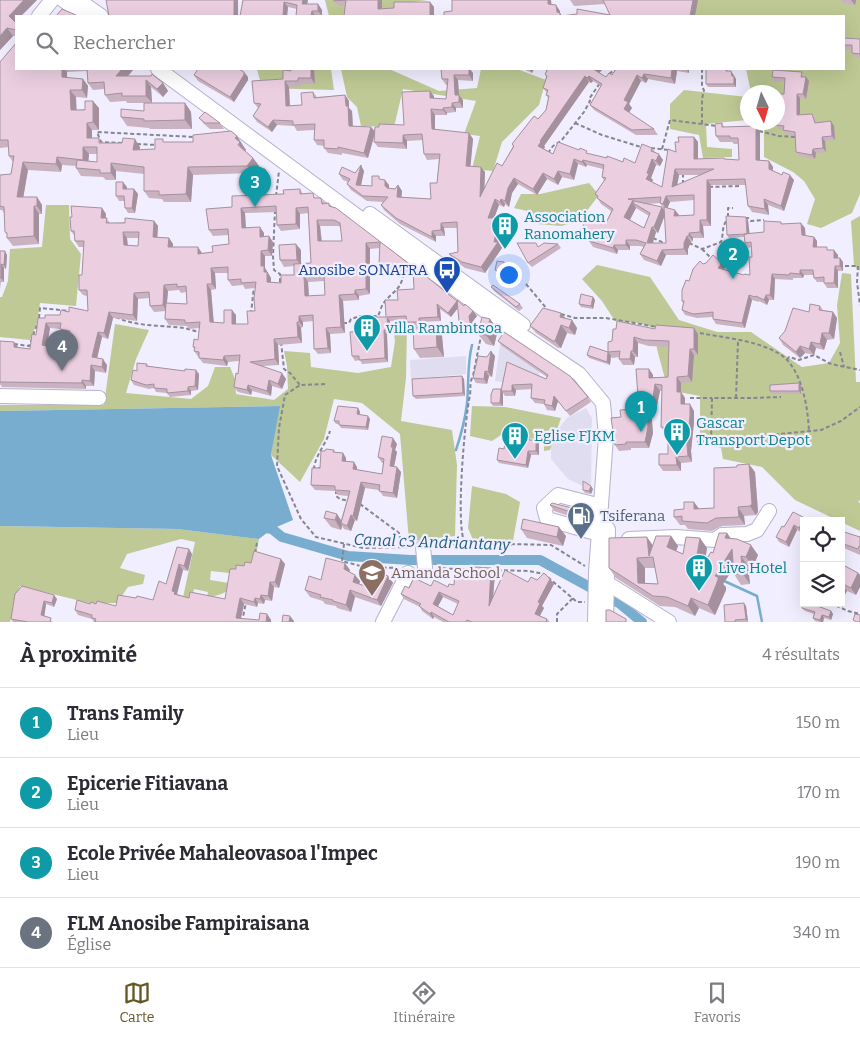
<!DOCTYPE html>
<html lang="fr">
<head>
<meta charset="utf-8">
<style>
  :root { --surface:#fff; --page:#f2f2f3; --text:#2b2b33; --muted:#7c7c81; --line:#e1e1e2; --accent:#645724 }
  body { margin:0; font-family:Bitter,serif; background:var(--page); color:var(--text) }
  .controls { position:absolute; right:15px; bottom:15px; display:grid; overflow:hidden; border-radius:0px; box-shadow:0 5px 20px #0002 }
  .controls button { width:45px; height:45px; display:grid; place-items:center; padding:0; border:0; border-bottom:1px solid var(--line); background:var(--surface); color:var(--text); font:25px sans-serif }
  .compass { position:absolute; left:740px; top:85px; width:45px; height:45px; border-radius:50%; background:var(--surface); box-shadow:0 5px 20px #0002; rotate:175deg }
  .you { position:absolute; left:508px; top:274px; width:18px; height:18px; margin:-12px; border:4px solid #fff; border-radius:50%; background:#1a73e8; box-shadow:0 0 0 8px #1a73e833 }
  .badge { display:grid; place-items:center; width:32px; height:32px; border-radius:50%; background:var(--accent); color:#fff; font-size:16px; font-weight:700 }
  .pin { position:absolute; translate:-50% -41px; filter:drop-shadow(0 1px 2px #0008) }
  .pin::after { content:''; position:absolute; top:26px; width:18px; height:15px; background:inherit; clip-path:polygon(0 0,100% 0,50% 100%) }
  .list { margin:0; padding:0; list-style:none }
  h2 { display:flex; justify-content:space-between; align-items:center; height:65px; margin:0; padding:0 20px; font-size:21px }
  h2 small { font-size:16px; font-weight:400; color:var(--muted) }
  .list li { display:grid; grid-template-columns:32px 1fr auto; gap:15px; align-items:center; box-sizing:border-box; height:70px; padding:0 20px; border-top:1px solid var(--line) }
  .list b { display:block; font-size:19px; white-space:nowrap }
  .list p { margin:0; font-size:16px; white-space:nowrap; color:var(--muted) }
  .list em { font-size:16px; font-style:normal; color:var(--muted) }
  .icon { flex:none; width:28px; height:28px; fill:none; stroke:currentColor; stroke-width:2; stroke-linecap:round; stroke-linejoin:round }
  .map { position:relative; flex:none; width:860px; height:622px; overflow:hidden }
  .search { position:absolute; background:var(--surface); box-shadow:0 5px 20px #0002; left:15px; right:15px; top:15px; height:55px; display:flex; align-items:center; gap:12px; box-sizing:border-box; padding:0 18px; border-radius:0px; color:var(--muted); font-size:19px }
  .sheet { height:345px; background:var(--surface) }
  nav { display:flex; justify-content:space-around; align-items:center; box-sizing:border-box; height:70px; border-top:1px solid var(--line); background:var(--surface); font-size:14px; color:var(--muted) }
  nav a { display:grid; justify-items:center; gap:2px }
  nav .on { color:var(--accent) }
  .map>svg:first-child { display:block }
  .built { fill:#e0ddf1 }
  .green { fill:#bec995 }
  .water { fill:#79add0 }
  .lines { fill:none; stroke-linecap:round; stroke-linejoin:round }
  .stream { stroke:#79add0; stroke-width:2.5 }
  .canal { stroke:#79add0; stroke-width:10 }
  .minor-casing { stroke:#b6b2cc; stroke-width:16 }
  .path { stroke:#868592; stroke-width:2; stroke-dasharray:4 2.5; stroke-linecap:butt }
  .minor { stroke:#fff; stroke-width:14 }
  .wall { fill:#cab2c1; fill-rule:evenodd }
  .shaded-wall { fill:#a4919d }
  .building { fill:#ebcfe0; stroke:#a4919d; fill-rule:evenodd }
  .labels { text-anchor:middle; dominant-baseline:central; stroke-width:4.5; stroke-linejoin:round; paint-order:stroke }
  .culture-label { font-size:15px; fill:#0d838f; stroke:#f0eeff; text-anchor:start }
  .transit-label { font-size:15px; fill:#164399; stroke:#f0eeff; text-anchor:end }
  .service-label { font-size:15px; fill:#4e5e75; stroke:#f0eeff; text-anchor:start }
  .education-label { font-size:15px; fill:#785e54; stroke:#f0eeff; text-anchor:start }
  .water-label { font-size:16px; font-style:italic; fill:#215d81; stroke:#f0eeff }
</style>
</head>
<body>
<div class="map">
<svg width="860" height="622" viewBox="0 0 860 622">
  <rect width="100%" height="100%" fill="#f0eeff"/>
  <path class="built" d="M502,331l40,29 -5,27 -42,-6z
    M466,356v18l-55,5 -1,-19z
    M586,408l6,10 -1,72 -23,-11 -17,-20v-14l8,-17 8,-10z"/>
  <path class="green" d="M325,0h103l-32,4 -2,12h-65z
    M679,0h181v194l-8,19 -31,15 -14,-4 8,-25 -11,-18 -11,-9 -29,-15v-34l14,-1v-30h-27l-5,-23h98v-53h-163z
    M257,69h74l3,21 -72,-2z
    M341,69h48l50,22 38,-3 4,-19h36l29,11 -7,25 -37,37 -9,29 -21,-2 8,-33 -16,-2 12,-33 -73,-12 -9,38 -33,-1 -4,-19 -10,-10z
    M684,90l63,7v23l-41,4 1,23 25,2v8l-29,1 -4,-23 -29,-6v-25z
    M589,183l10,12 -20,26 -18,5 -24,-2 -5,-12 -18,-4 7,-14h19z
    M46,205h23l1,34 11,15 -5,52 -36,-3 -3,20 -7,17 -30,-3v-40h2l6,-16 2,-32 32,-2z
    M860,216v55l-6,-5 -3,-45z
    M597,265l53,12 29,43 38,12h34l51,35 27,-4 11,-20 -3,-38 5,-32 9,1 5,108h4v118l-2,2 2,1v28l-65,-31 -33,-33 -39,-8 -2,-11 -21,-6v-46l-32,-6 -11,-41 -2,-16 5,-4 -22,-6 -23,-2 -13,-20 -20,-22z
    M115,324l34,6 -13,29 -10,34 65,6 17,-13 7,-19h15l5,12 1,15 38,6 14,-11 -1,-23 -3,-15 26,2 1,14 47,6 33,-6 4,-26 -2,-14 14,-1 -1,52 -5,43 51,9 5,35 -2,71 -46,5 -9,-107 -38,-31 -28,-4 -10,40 -24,43 -29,-27 8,-49 -279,5v-6h104z
    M472,406l33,1 56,11 -11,32 -6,1v-10l-40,-8 -12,8 -22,-5z
    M472,486l34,8 14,8 -8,44 -36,1 -8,-19z
    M0,526l177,3 82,10 -6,30 -15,5 -27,-3 -1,9 25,4c-8,9 -16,12 -28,13l1,-5 -14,-3 -3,15 -9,-2 13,-60 -14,-3 -54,15 -7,14 25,7 -2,9 -15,3 -11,16h-17l-3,2 -77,-19 -10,36h-10z"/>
  <path class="water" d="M280,406l-9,49 22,65 -21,9 -13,10 -82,-10 -177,-3v-115z"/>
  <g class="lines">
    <path class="stream" d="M456,450c5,-15 9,-31 11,-46 2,-21 0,-40 5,-59
      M722,580l35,16 5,26"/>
    <path class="canal" d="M259,527l13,2 10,8 66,19 62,4h130l79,43 23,19"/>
    <defs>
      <path id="minor" d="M63,0l23,16
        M81,2l20,14
        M39,16l13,-16
        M158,69l329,243 92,62 24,29 3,34 -10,135 -1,50
        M370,214l153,111
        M0,396l99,2
        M599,534l-52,-15 -3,-11 14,-13 43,11
        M629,539l47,-2 39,3 7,-5 25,-1 10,-4 12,-19
        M423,547l2,21
        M607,583l62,39
        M383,622l25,-49
        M606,622l2,-93"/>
    </defs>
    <use href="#minor" class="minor-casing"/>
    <path class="path" d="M609,74l7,-5
      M575,123l27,12 39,12
      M702,124v-25l2,-9 -2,-3v-17l2,-1
      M759,131l20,5 17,1
      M122,143l-21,-1 -4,-10 98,5
      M137,144l20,1
      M651,148l18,2
      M662,149l8,-29 47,6
      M548,153l5,-7 8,-5 23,-29 6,-11 -1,-2 11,-16
      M683,184v-11
      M709,187l30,-1
      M276,196l3,-25
      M275,210l-2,46 1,14 6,4v10
      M728,217v-9h5
      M745,218h3l3,3 13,-1
      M653,238l11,5
      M689,243l13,6 19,-7c3,-8 0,-16 7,-23
      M702,249l9,9
      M845,266h13l-1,16 3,23
      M526,284l21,25
      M251,314l3,-28
      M561,314l14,4h31l51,9
      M116,317c20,10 46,8 68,11 5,1 10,3 15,4
      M39,318l1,-10 30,3
      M343,323h6l2,-4 9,-3h18c2,-4 3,-9 5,-12 10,-14 19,-13 21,-34
      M700,333c25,5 55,7 78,20 24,13 30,55 31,79
      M33,335l4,-10
      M281,342l3,27 6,4 10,12
      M14,344l15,2 3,-7
      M840,352l4,15
      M787,360l2,-3 10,3 15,-5 17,9 29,6
      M325,384l-25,1 -15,10 -6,33 -2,38 24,53 15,18 47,11 48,-1
      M690,398h22
      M736,398l2,-57
      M711,441l1,-43h39l30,-1
      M697,442l124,-12 20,-9 19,-14
      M322,468h-8c2,-14 12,-24 16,-37
      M336,490v6l4,3 9,2
      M360,504l39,29 3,14
      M465,543c-10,-16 0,-126 5,-148 1,-7 -1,-12 3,-19l8,-40
      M344,544l-2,17 22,6 35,1
      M433,546l32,-3 86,2 34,21
      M255,553l2,-10
      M436,568l40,2
      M491,570l38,1 15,3 33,28h8
      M830,603l18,8 12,3
      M242,622l4,-20
      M557,622v-8l16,-16"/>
    <use href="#minor" class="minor"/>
  </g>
  <path class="wall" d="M0,0h37l-16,16h-5v20h-3l-13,14z
    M243,0h65l-1,4h11l4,6v6h-26l1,-7 -9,-2 -1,9h-47z
    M334,0h48v9l12,-1 36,-6 4,5v9l-88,-10h-8z
    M570,0h128l-88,15 -5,-11 -31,2z
    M841,0h15l-1,5 -12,-2z
    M844,38l16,1v19l-5,-1 -3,-4v-4h-7l-1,-1z
    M0,62l16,7h116l1,1 -5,6 35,7 5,8 -5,6 -12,-10 1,16h33l6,9 1,17h-42l-1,-1 -22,-2 -6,-9 23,-6v-8h-17l-1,-2 -16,1 -5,-7 -1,-6 -11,1 -5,-7 -1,-12 -20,1v6l16,1 5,7 -1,12 -11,-1v13l23,-2v22h-7v8l11,5 37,4v3l15,-1 10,-7 77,1 -1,1 5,6 -1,1 8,7 6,8 -3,3h9l4,6 1,9h-14l-4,-6 -1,-5 -58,2 -2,27h-27l-2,-3 -13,-1 -5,-7v-17l-28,-3v9h-10l-3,-3 -22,-1 -5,-8v-2l-14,-1 -1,7 -33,-2 -5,27h14l5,8v9h-3v30l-26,2 -6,-8v-3l-2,-3 -1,-19 -2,-3h-2v-35l11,-1 2,-12 -4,-6v-9l-9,1zM89,154h8v8l-9,-1z
    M314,69l1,15h-14l1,2 -13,1 1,19 12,-1 11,-13 4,5 28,-2 4,6v7l3,3 1,15 18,1 4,4 29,-6 30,-29v2l12,1 1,-14h-1l-4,-6 -1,-10 32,4v8l-15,-1 1,15 4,5v8h-7v4l-9,1v2h-12v15l34,3 4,6 -3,27 15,6 -1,16 18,-22 11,-20 -1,-2 26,-25 8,-9 2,-12 -2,-3 1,-2 -4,-5 3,-11 -1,-3 2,-3 -5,-2h61l-4,4 7,4 6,-2 4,-6h73v4l-12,-2 -2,13 -27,-5 -2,4 -5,-2 -12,23 3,4 -3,5 25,16 4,6h-22l-42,-25 -4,-5 11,-19 -8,-5 -2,2 -2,-1 -45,64 1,1 -1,2 9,5h36l34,8 12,1 17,-15 4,5 7,7 -3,6 -4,-1 -5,13 2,2 -1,2 10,5 17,-45 15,-5 4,5v17l41,1 -1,-16h-4l-2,-2h-12l-4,-6 6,-13 2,4 32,-1 4,5v29l9,1 4,6v4l21,9 -10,31 -16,-6 1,10 -17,-3 -4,-6 -2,-21h-35v41h-8l1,12h-11v3l-2,1 -3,7v6h-22l-5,11 -17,-6 -4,-6 4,-7 -4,-1h-10v4h-12l-1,4 -24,-7 -4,-6 1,-3 -5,-4 -4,-5 3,-4 -5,-6 13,2 10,3 4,-1 5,-12 -10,-7 -6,-10 9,-13 -2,-4 1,-8 -16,-4 -1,2 -8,-3 -4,16 -12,-3 -4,8 -11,-6 -10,16 -19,-11 -6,9 -3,14 -4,-3 -1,3 -5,-2 -5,13 9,5 1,10h-3l-2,10 3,5 -17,25 -20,-5 -12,-9 -4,-5 9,-2 -1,-24h-13l1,8h-9v6l-36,-18 -16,-14 -3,-5 2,-3 -16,-1 -16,-11 -4,-6 1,-2 -5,-2 -4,-6 16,-1 9,-2 -3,14 11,1 10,-6 7,5v3l6,1 3,-4 4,6 -1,6 30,2 6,-16 2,-24 -12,1 -3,-6 -1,-14 -16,1v8l-29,-2 -4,-5 1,-8 -7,24 -26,-5v2l-14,-2 -4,-5v-2l-7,-1 -3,-5v-10l-17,1 -3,-5 -17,-1 -5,7 -15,-10 -4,-6 5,-8 -4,-5 29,-24 8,-8zM679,175h22l-24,10zM694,200v15l-15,1v-1l-12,-7 3,-6zM660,203l4,6 1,2 -18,-7zM636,208l13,8 -5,12 -14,-8zM665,215l1,28h-13l3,-11 2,1z
    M523,69h11l-2,4z
    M706,69h21l1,2h3l5,8v8h-28l-2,-3z
    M194,75l54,2v3l-14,22 -36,-21z
    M804,76l5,5 -3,18 -6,-1v17l15,3 2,5 17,3 1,14 -10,1 1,11 -10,1 -1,6 -16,-3 -3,-4 -1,-16 -9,-2 -3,-4 -4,-1 -3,-4 2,-12v-19h6l1,-12h-10l-3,-5z
    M199,118l21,5 4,6h-14l-6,-5z
    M127,187v2h7l4,5 -3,19h-7l-3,-5v-7h-6l-3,-5z
    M300,189l3,5 14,4 14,8 81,60 3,4 49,36 9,5 4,5 -4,5 2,14 -12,-9 -4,-5 -1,-13 -7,9 -11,-8 1,12 -19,1v4l-12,1 -3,-5v-2l-17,1 1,13 -4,1 1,27 -26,2 -2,-4 -5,1 -3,-5 12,-20v2l11,-1 11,-20 12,-17 16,-11v-17l-31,-2 -4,-6 1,-16 -10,1v45l-11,2v4l-16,1 2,32 -15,1 1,19 -13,1 -4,-5 -1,-28 -10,1v5l-2,1 1,15 -24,2 1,20 -16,1 23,13 -4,10 -10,-3 -1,10 -19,-5 -1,4 -13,-3 -4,-5 4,-13 1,-13 -11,1 -1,4 -24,-3 -9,-12 1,-1 -2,-3 5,-7 1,-12 -10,1 -2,-3 -18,-1 -4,-6 1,-8 -12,1 -4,-6 -1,-8 -11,1 -1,22 -24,-3 -5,21 -6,-2 -5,21 10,7 -1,8 -11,-2 -1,15h-8v3l-84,-2 -2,-3v-43l14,1 4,6 12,1 6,-14 9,-17 15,-3 9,-3 19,-1 -1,-15 -4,-1 -4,-5 3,-15 2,-28h-5l-4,-6v-5l-4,-5 31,-23 4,6v4l4,5 44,-2 4,5 -1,11 12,1 4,6v3l29,6 11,-1 16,-8 -1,-9 -15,1 -4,-6 23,-23zM277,212v13l4,6 19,-2v-15l8,-1 3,50h-10v-13l-21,10 4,7 10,-1v9l-13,8 -10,-1v-4l-6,-10v-12h7l1,-14 -9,-5v-4l-18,-6 -1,-14zM320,226h18l3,1 1,14h-20zM127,238h12l-1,8h-10zM215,273h13v7l4,6 11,-1 2,4 10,-1v23l-7,13h-12v-9l-12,8h-10l-3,-33 5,-1zM324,281l1,14 -16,1 -1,-14zM179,290l2,3 5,-1 1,12 -20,-1 1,-12zM50,328l10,1 4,6 6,1 -1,15 -22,-5z
    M748,220l1,14 15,-2 17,-10 1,2 23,4v8l9,1 3,4v6l12,3 9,5v3h2l3,4v9h-5v17h-11l-3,-5v-1h-7l-3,-4 -1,-3h-9l-1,3h-10v2l-18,-1 -1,21h-5l-2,5 -8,-4v1l-7,-2 -7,28 -29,-4 -3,-5v-2l-16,1 -12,-3 -3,-5 1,-7 -1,-2 7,-20 14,-17 22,4 -1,1 20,6h6l2,-18 -1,-10 -2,1 -4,-5v-6l-16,1 -2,-3z
    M558,244l3,4 -29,19 -4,-4 11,-16z
    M0,251l7,4 -1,14 -2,-1v14h-3l-1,7z
    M504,262l5,6 -3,10 -6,-2 -5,-6z
    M491,287l29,17 3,4 -4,3 -25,-20z
    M593,297l2,3 -2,9 -12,-2 -2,-3z
    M820,306l3,4 10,2 4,6 -3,21 -7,1 -3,10 -8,-2 -2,7 -9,-2 -5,5 -17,-13 -4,-7 30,-26z
    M490,319l8,11 -4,16 -8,-2 -8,-10z
    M565,319l7,1 5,8 -2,7 -8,-2 -6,15h-3l-22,-15 -6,-7z
    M436,327l6,9 2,21 -24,1 -6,-9z
    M655,329l43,5v21h-4l-2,27 -11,1v9l4,6v6l9,7v11l-3,29 1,11 -11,1v8h-18l-4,-6 9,-11v-19l-2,-2h-1l-4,-6 1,-36h-2l-4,19h-5l2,23 -4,15h-18v2l-12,1 -4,-6 6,-28 12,-8 2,-9 3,-3 11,-28 4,6v2h15l1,-30 -20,-1 -11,-3v14h-3l-1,8h-11l-4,-6v-2l-7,1 -4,-6 4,-11z
    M498,341l90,56 3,5 -21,14 -12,-15 -3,10 -8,-1 -3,-6 -9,-1 -4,-5 1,-9 -16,1 -1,6h-10l-2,-3v13h-10l-2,-3 10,-14v1l6,-28 39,17 1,-2 -45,-31z
    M608,352l3,3 -1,10 -21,-7 -2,-3z
    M495,356l-3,21 -3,-1 -2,8 -11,-1 -3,-5 14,-21z
    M147,364l1,2 51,8 -1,16 -7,1v4l-21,2 -3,-4 -11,-1 -2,-4 -5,1 -15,-4 -3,-5 6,-9z
    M462,376l2,3 1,17 -49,3 -3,-3z
    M801,386v8h-29l-2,-3z
    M358,408l2,4 -1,3 11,4 -2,11 -27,-2 -2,-4h-3l-2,-3z
    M531,440l8,3v12h-8l-3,13 -29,-5 -2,-3 11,-18z
    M397,444l-2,6 2,2 -3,15 7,5 -4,26 -14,-2 -4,-6 -14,-2 -8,33 -2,-1 -4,11 -7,-2 -2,-3 -1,4 -10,-3 -7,-9 17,2 7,-24 -10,-1 -3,-4 -20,-1 -4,-5 9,-17 14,-18 1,2 8,1 3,5v3l11,6v3l25,4 1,-11h-1l-4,-6z
    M755,472l3,40 -2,3 -12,1 1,9 -23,1 -10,5 -24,-2 -3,-4h-5l-6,-8 24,-8 16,-1z
    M593,489l-2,5 -6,-1 -2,-3z
    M550,505l22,3 4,6 -1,4 -21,-7z
    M805,518l2,3h-3l-2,12 -5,-3 -8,17 -10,-5 -3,-5 8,-10z
    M521,529l45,7 -3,10 -36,-8z
    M727,533l3,5 28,17 -5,12 -5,-1 2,18 -9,1 -7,-11v-6l-11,16 3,3v3l-11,25 -16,-7 -4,8 -20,-9 -15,-1 -44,-28 -7,-10 62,-32 7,10 -2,5 7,3 24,-6 -2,13 8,-8zM645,568h10l3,16 -13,-1z
    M841,537h19v18l-16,-7 -3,-4z
    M177,547l15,7 -4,17 -5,-1 -6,24 12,4 36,1 11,-30 15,-6 34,1 -6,24 -5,-1 -2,14 -7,-1 -1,4 -6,-1 -1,4 -13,-3 -3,15 18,1 8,-6 4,6v2h-177l-2,-3 -14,-4 -3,-5 15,-6 26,2 37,-6 13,-16z
    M841,568l17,5 2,2v12l-4,8 -9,-4 -4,7 -2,-1z
    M350,570l-1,2 11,9 -1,3 9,3 20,-11 5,7 -12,23 -26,-9 -4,15 -14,-4 -1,-2 -11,-2 -2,-3 -13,-4 -5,-7 16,-10z
    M495,573l-2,23 35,-14 9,-2 13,-1 4,5 -12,22 2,2 -4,8 7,3 3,3h-107l-9,-5 -1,2 -11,-8 -2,-4 -16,-8 -3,-5 8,-6 22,-2 17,1zM443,597l15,7 -5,11 -15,-9z
    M15,594l42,5 -3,8 -8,-3 -2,12 9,6h-40l-2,-3z
    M804,603h12l-1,2 16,6 2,3 -2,6 -7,-2 -1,4h-4l-4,-1 -2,-3 1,-4 -9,-3 -3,-3z
    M746,606l2,16h-23z"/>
  <path class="shaded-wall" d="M24,0h13l-16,16h-5v5l-2,3 -5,-8z
    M234,0h4v16h-4z
    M303,0h5l-2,9 -4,-5z
    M378,0h4v15l-4,-6z
    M548,0h3l1,9 -4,-5z
    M693,0h5l-3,16h-5z
    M851,0h5l-1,5z
    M284,2l4,5 -1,9h-4z
    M430,2l4,5v9h-4z
    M318,4l4,6v6l-4,-5z
    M556,5l4,6v2l2,3h-3l-2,-4z
    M312,11l3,5h-4z
    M7,28l6,8 -13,14v-14z
    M62,69h3l2,3v13l-5,-8z
    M122,69h10l1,1 -12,14 -5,-8z
    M311,69h3l1,15 -4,-6z
    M469,69h1l3,4v8l-4,-6z
    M529,69h5l-2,4z
    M593,69h10l-6,6z
    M672,69h3l2,2 -2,13 -4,-6z
    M686,69h3v4z
    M731,71l5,8v8l-2,-3z
    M244,72l4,5v3l-14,22 -4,-5z
    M644,74l4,5 -2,4 -4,-5z
    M454,75l4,5 1,15 4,5v8l-8,-13z
    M637,75l4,6 -12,23 3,4 -5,7 -3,-6v-9z
    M585,76l4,6 -45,64 1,1 -3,5 -4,-6 2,-5z
    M589,76l4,5 -2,2 -4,-5z
    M806,77l3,4 -3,18 -3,-5z
    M83,79l5,7 -1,12 -5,-8z
    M146,80l5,7 1,16 -6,-7z
    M285,81l4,6 1,25 -4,-6z
    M163,83l5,8 -5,6 -6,-8z
    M70,90l6,7 1,20 -6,-7z
    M430,91l4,5v8l-4,-6z
    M797,94l3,4v21l-3,-4z
    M345,95l4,6v7l3,3 1,20 -4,-5 -3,-20z
    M93,101l6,7v22l-6,-8z
    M185,103l6,9 1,17 -7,-9z
    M452,103l4,5v4l-4,-5z
    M443,108l4,5v2l-4,-5z
    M431,109l4,6v20l-3,-6z
    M273,120l4,5 -5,7 -4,-5z
    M831,121l3,5 1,14 -3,-4z
    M87,123l5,7v15l-5,-7z
    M756,126l4,5v35l-4,-6z
    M371,127l4,5 -7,26 -4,-5z
    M469,133l4,6 -3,33 -4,-6z
    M403,135l4,6v8l-4,-6z
    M237,136l9,14 -2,2 -9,-14z
    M694,137l4,5v23l-4,-6z
    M822,137l3,4 1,11 -3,-4z
    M135,139l5,8 -1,11 -6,-8z
    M83,147l6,7 -1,13 -5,-7z
    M813,149l3,4 -1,6 -3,-4z
    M659,154l4,6 -3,6 -4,-5z
    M57,157l5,8 -1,7 -5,-8z
    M253,158l6,8 -7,7 -5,-7z
    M574,159l4,5 -4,16 -4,-6z
    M652,159l4,6 -5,13 2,2 -3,5 -4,-6 1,-6z
    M583,160l4,5 -1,2 -4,-5z
    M769,161l4,6 -1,8 -3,-6z
    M23,162l5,8 -6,35 -5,-8z
    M111,163l5,8v9l-5,-7z
    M361,165l3,6 -4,19 -4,-5z
    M188,167l5,8 -2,27 -5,-8z
    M481,167l4,5 -1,30 -4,-5z
    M265,169l4,6 1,9 -4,-7z
    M675,169l4,6 -3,17 -4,-5z
    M558,171l4,6 -4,8 -4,-6z
    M543,173l4,6 -10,16 -4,-6z
    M790,175l4,5 -10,31 -3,-5z
    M514,178l4,6 -6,9 -3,14 -4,-6 3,-13z
    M385,180l4,5v4l-4,-3z
    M707,180l4,5v41l-4,-6z
    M123,182l4,5v7l-4,-5z
    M398,185l4,6 -1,12 -4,-6z
    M134,189l4,5 -3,19 -3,-5z
    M666,196l4,6 -3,7 -4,-5z
    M37,197l5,8v9l-5,-8z
    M495,199l4,6 -7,19 -4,-6z
    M501,199l4,5 -1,3 -4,-5z
    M764,199l4,6 1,10 -4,-6z
    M633,200l3,5 -3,-2 3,5 -8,15 -4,-6z
    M34,206l5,8v30l-5,-8z
    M662,207l4,5 -8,21 -4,-6z
    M102,208l4,6 -1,9 -4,-5z
    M241,208l4,5 1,20 -4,-5z
    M296,208l4,6v15l-4,-5z
    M675,210l4,5 -1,7 -4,-6z
    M746,217l2,3 2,17 -3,-3z
    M500,218l3,5 1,10 -4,-5z
    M317,220l3,6 2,21 -4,-6z
    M700,220l3,6 1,12 -4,-6z
    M154,221l4,5 -1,17 -4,-6z
    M441,223l3,5 1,8 -4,-6z
    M801,223l4,5 1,12 -4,-5z
    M260,227l4,6v10l-4,-6z
    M652,227l4,5 -5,17 -4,-6z
    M497,228l4,5 -2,10 3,5 -17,25 -4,-6 13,-25z
    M432,231l4,5v6l-4,-5z
    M123,232l4,6 1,13 -4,-6z
    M689,233l4,5v3l-4,-5z
    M269,236l4,6 -1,14 -4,-6z
    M687,236l4,6 -3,7v6l-4,-6v-6z
    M814,237l3,4v11l-4,-5z
    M169,238l4,6 -1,9 -4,-6z
    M626,240l4,6v4l-4,-5z
    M366,243l4,6v45l-4,-5z
    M296,244l5,6v16l-4,-6z
    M614,245l4,5 -1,4 -4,-6z
    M198,247l4,6v6l-4,-5z
    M662,250l4,5 -5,11 -4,-5z
    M834,250l4,5v7l-4,-4z
    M5,251l2,4 -1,14 -2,-4z
    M261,251l4,5v12l6,10v9l-4,-5 -6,-16z
    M840,258l3,4v9l-3,-5z
    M504,262l5,6 -3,10 -4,-6z
    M722,263l3,5 -4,4 -3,-4z
    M1,264l3,4v14l-3,-4z
    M835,266l3,5v17l-4,-5z
    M211,268l4,5 1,16 -4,-5z
    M800,270l4,5 -1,3 -3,-4z
    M772,274l3,5 -1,21 -4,-5z
    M304,276l4,6 1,19 -4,-5z
    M207,284l4,6 3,38 -4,-6z
    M164,285l4,6 -2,20 -3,-6z
    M355,290l4,6v4l-4,-6z
    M134,293l4,6 -1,22 -4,-6z
    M339,295l4,6 2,32 -4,-6z
    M749,295l3,5 -7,28 -3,-5z
    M766,295l3,5 -2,5 -3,-5z
    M593,297l2,3 -2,9 -2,-3z
    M457,301l3,4 -9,12 -3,-4z
    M437,304l3,5 1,12 -3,-4z
    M232,310l4,5v15l-4,-6z
    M473,311l4,5 -4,5 2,14 -4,-6 -2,-13z
    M109,312l4,6 -5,21 -4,-6z
    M833,312l4,6 -3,21 -5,-6z
    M561,313l6,7 -7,-3z
    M299,316l4,6v5l-4,-5z
    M387,317l3,4 1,13 -3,-4z
    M419,318l3,4v4l-3,-4z
    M490,319l8,11 -4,16 -8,-11z
    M572,320l5,8 -2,7 -6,-7z
    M297,322l4,6 1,15 -4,-6z
    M46,323l4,5 -4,23 -4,-6z
    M561,325l6,8 -6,15 -6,-7z
    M436,327l6,9 2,21 -7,-10z
    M326,328l4,6 1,19 -3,-5z
    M694,328l4,6v21l-4,-6z
    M384,330l3,5 1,27 -3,-4z
    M361,331l3,5 1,6 -3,-4z
    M98,332l4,5 -6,26 -4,-6z
    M822,333l5,7 -3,10 -4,-6z
    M634,337l4,6v14l-5,-6z
    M274,339l4,6 1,20 -4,-6z
    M14,342l4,5v6l-4,-6z
    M811,342l5,6 -2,7 -5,-6z
    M800,346l5,7 -5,5 -4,-6z
    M690,349l4,6 -2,27 -4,-6z
    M491,351l4,5 -3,21 -4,-5z
    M631,351l4,6 -1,8 -4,-6z
    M608,352l3,3 -1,10 -3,-3z
    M224,356l4,6 -1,4 -4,-6z
    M103,359l4,6 -1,8 -4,-6z
    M91,365l4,6 -1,15 -4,-5z
    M649,369l4,6v9l-4,-6z
    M196,370l3,4 -1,16 -3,-4z
    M485,371l4,5 -2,8 -3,-5z
    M282,373l4,6 -4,10 -4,-5z
    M462,376l2,3 1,17 -2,-3z
    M677,377l4,6v9l4,6v12l-4,-6 -4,-12z
    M82,380l4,6v3l-4,-6z
    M269,380l3,6 -1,10 -4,-5z
    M799,383l2,3v8l-2,-3z
    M655,384l5,7 -4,19 -4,-6z
    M248,385l4,6 -1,4 -4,-5z
    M512,385l4,5 -1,6 -3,-5z
    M188,387l3,4v4l-3,-4z
    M501,389l2,4v13l-3,-3z
    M554,396l4,5 -3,10 -3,-5z
    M647,404l4,6 2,23 -4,15 -4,-6z
    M690,404l4,7v11l-3,29 1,11 -4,-6 -1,-11z
    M358,408l2,4 -1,5 -2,-3z
    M368,416l2,3 -2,11 -2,-3z
    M393,438l4,6 -2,6 2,2 -4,19 -3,-5 1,-19z
    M536,440l3,3v12l-3,-4z
    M528,451l3,4 -3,13 -2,-3z
    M343,453l3,5v9l-4,-6z
    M676,457l5,6v8l-4,-6z
    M354,462l3,5v7l-4,-5z
    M749,464l6,8 3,40 -2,3 -6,-9z
    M397,467l4,5 -4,26 -4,-5z
    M361,482l4,6 -8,33 -4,-5z
    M591,486l2,3 -2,5 -2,-3z
    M694,502l6,8 -6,-1z
    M738,507l6,9 1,9 -6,-8z
    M572,508l4,6 -1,4 -4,-6z
    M337,514l6,9h-2l1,3 -1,4 -6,-10z
    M351,515l4,5 -4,11 -4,-5z
    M805,518l2,3h-3v10l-2,2 -3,-5z
    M794,525l3,5 -8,17 -3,-5z
    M559,527l7,9 -3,10 -6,-9z
    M727,533l7,10 -9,-5z
    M671,536l7,10 -4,11 -7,-10z
    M647,537l7,10 -1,10 -4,-1z
    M700,538l7,10 -8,45 -7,-10z
    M751,545l7,10 -5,12 -7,-10z
    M189,549l3,5 -4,17 -4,-5z
    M732,549l7,10 -16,25 3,3v3l-11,25 -7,-10 7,-29z
    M741,556l7,10 2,18 -7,-10z
    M637,558l8,10v23l-7,-8z
    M281,559l4,5 -6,24 -4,-6z
    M345,563l5,7 -2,6 -4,-7z
    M179,564l4,6 -6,24 1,5 -6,-8z
    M491,568l4,5 -3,38 -3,-5z
    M858,573l2,2v12l-4,8 -5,-7z
    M355,575l5,6 -2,8 -5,-7z
    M388,576l5,7 -12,23 -4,-6z
    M550,579l4,5 -12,22 2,2 -6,11 -3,-5 3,-12z
    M270,582l4,5 -2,14 -4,-5z
    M841,583l6,8 -4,7 -2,-3z
    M350,590l5,7 -4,15 -5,-7z
    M439,592l4,5 -6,11 -4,-4z
    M54,595l3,4 -3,8 -2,-4z
    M261,595l4,5 -1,4 -4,-5z
    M240,598l4,6 -4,18 -4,-4z
    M255,598l3,5 -1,4 -3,-5z
    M691,598l8,10 -4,8 -7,-10z
    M44,601l2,3 -2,15 -3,-4z
    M744,603l2,3 2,16 -2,-3z
    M831,611l2,3 -2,6 -2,-3z
    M431,612l3,5 -1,2 -3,-5z
    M267,614l4,6v2h-5z
    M822,615l2,3 -1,4h-2l-1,-2z
    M290,616l4,5v1h-5z"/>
  <path class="building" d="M0,0h24l-15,16 7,7v7l-9,-2 -7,8z
    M106,0h128v16h-125z
    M243,0h60l-1,4h16v7h-6l-1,5h-15l1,-11 -13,-3 -1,14h-43z
    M334,0h44v9l16,-1v-6h36v14h-86l2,-16 -12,1z
    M452,0h96v4l8,1 1,7 3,1v3h-123h7v-4l8,-1z
    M603,0h90l-3,16h-128l15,-2v-5l33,6z
    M62,9l16,7h-22z
    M844,38l16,1v15l-8,-1v-8h-8z
    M16,43v26h46v8l21,2 -1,11h-12l1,20h14v-9h8v21l-6,1v15h12v5h23l1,-5 12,1 -2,11 22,-1v-10h8v3h30v-7l38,-4 6,5 -2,2 5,4 -2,3 15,13 -6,8 -59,1 -2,27 -27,1v-4h-15v-24l-33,-4v10h-11v-3l-24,-2 1,-8 20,2v-15h-14v13l-26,-3 -1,7 -33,-2 -6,35h20v9h-3v30l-27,2v-5l-2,-1 -1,-25 -4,-1v-31l11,-1 3,-18h-5l-1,-16h-8v-78z
    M87,69h35l-6,7h35l1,-2 11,9 -6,6 -11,-9v16h-24v-3l-17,2 -1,-13 -16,1z
    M198,69h41l5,3v3l-14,22 -36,-22z
    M291,69h20v9h-13v3h-13l1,25 16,-1 -1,-12 12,-1 1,6 31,-3 1,11h2l1,20 22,1 -7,26 -26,-6v2l-14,-1v-8h-10l1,-16 -22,1v-4l-20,-1 -5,7 -15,-11 8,-12 -7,-1 -2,-22 31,-2v-9l8,1z
    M441,69h28v6h-15l1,20h4v7l-7,1v4l-9,1v2l-12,-1 1,20 37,4 -3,33 15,1 -1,30 17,-34 5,3 12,-20 -2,-2 22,-28 4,3 8,-9 3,-14 -3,-1 2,-5 -5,-2 4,-12 -2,-2 3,-5h46h-1l13,8 3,-4 3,2 4,-6h56l-1,9 -27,-4 -2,4 -5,-3 -13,25 4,2 -4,7 30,20 -22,1 -42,-25 12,-21 -13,-8 -2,2 -2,-2 -45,65 1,1 -3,4 15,8 5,-12 21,8 1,-2 7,3 -1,2 21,5v-2l16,6 1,-4 11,5 7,-19 10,4 -1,3 8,3 -3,7 -4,-2 -5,14 2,1 -3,5 16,8 6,-38 8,3 -1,-10h4l-1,-5h16v22l30,-1v1l15,1 -1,-22h-8v-2h-14l-1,-12 7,-1v4l34,-1v34l13,1v8l13,6 1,-3 7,3 -9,31 -17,-7 1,10 -17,-3 -3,-27 -38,1v40h-7v12l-11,1v3h-2l-3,7v6l-22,1 -5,11 -17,-7 6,-11 -10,-3h-10v5h-12l-1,3 -24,-7 1,-5 -9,-7 3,-5 -5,-5 5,-6 8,8 10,3 2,-3 2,2 7,-14 -16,-11 1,-2 -3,-2 11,-16 -4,-1 2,-12 -21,-5 -1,2 -8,-3 -4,15 -12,-3 -4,8 -11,-6 -10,16 -19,-11 -6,10 -3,13 -4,-2 -1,3 -5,-3 -7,19h12v10h-3l-3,14h4l-17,25 -19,-5 -13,-8 9,-2 -1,-30 -16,1v7l-9,1v6l-36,-19 -15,-13 7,-8 -25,-1 -16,-12 3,-5 -11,-5 3,-7 13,6 6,-8 -5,20 16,1v-10h7v3l6,1v6l2,1v1l8,1 3,-4 -1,12 34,2 -1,-16h7l3,-29h-16l-2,-20 -19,1v8l-29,-1 1,-15h4v-3l25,1 -2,-33 28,-1v7l16,1 2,-20h-6zM675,169h39l-42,18zM694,195v20l-20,1 1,-6 -11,-3 2,36h-19l5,-16h2l8,-20 -28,-6 -1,2 17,10 -6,15 -20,-11 9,-17 -5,-1 33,-2 -1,6 3,1 3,-8z
    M706,69h20v2h5l1,5h2v8h-28z
    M773,70l29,2 -1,5h5l-3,17h-6v21l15,-1 3,9 16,-2 1,15 -10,1 1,11 -10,1 -1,6 -16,-3 -1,-20 -12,-2 1,-4 -8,-1v-3h2v-28h6l1,-16 -13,-1z
    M144,103h41v17l-41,1v-2l-23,-2v-8l23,2z
    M205,112l15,11h-15l-6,-5z
    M251,169h14l1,8 -14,1z
    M116,182h7v7h11l-2,19h-7l-1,-12h-8z
    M300,189v5l13,-1 1,5h7l1,6 7,-1v3l7,2 76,58 -33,-2 1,-22 -14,1v46l-11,1v4l-16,1 2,32 -15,1 2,20 -14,1 -1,-34 -14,1v6h-2l1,15 -24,2 1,20 -25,3 32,11 -4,11 -9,-4 -2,11 -19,-6 -1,5 -13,-3 2,-14 2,1 2,-19 -16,1 -1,4 -24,-2v-6l-5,-1 1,-4h-2l1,-8 4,1 2,-18 -15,1v-3l-20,-1 1,-16 21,1 -1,-18 -9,1v-3l-13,1 -1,20 -13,1 -1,-14 -15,1 -1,22 -24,-3 -5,21 -6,-1 -6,25 11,2 -1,8 -11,-2 -1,16 -8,-1v3l-82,-1v-41l14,1v5l16,2 2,-15 4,1 2,-17h7v-3h15l1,-5 8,2v-5l19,4 -1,-21h-8v-15h3l2,-34h-9l-1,-10h-3l-1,-14h2l-1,-11 31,2 -1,10h6l-1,5h19v-5l29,3 -1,16 16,1 -1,9h30v7l15,-2 -1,-6 17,-2 -1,-15 -19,1 -3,-21 26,-2v-11l52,-2 -1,-4zM276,206l1,19 19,-1v-16l12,-1 3,56 -17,1v11h-13v8l-14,-1v-10h-3v-6h-3v-15l7,-1 1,-14 -9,1v-10l-18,1 -1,-20zM317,220h17l6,3 2,18h-24zM123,232h16l-1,14 -14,-1zM228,267v13l13,-1v4l15,-1 -2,16 1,13h-8l1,13h-16v-14h-8v13l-14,-1 -3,-38h5l-1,-16zM324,275l1,20 -20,1 -1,-20zM46,323h15l-1,6 10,2 -1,20 -27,-6z
    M726,216l20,1 1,17 -20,1z
    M764,221l17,1v2l20,-1 1,12 12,2 -1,10h14v3h7v8h6v8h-5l-1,17h-10v-6l-10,1 -1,-8h-13v4l-10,-1 -1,2 -17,-1 -2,21h-4l-2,5 -8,-4 -1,1 -6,-2 -7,28 -29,-4v-7l-20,2 -11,-4 2,-9h-2v-11l4,-10 3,1 4,-12 7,-8 3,3 3,-1 7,-8 9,8 -4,5 26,7 1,-1 5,1 -1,-18h3l-1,-15 -6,1 -1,-9 20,-2z
    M517,243h19l2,4 6,-4 14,1 -30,19z
    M296,244l1,16h-17l-1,-15z
    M0,251h5l-1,14 -3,-1v14h-1z
    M497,261l7,1 -2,10 -7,-2z
    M417,269l40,32 -9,12 -11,-9 1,13 -19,1v4h-12l-1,-6 -19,1 1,13h-4l1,28 -26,2v-4h-7l-2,-24 11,-1 1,7 13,-1 1,-20h10l-1,-17h13l-1,-10 17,-1 -1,-19z
    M493,285l27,19 -4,3 -25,-20z
    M581,294l12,3 -2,9 -12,-2z
    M457,300l7,6 1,-2 8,7 -4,5 2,13 -12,-8z
    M810,304l10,2 -1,4 14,2 -4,21h-7l-2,11 -9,-2 -2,7 -9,-3 -4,6 -17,-14 6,-7 8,-23 16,4z
    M543,308l18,5 -1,4 12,3 -3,8 -8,-3 -6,16h-2l-23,-15z
    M482,317l8,2 -4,16 -8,-1z
    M617,321l38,8 1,-4 38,3v21h-4l-2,27 -11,1v15h4v12h9v12l-3,29 1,11 -12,1 1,8h-18v-11h9v-21h-2l1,-5 -6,-1 1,-42 -7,-1 -3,20h-5l1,23 -3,15h-19v2l-11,1 -4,-27 10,-1 -1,-7 13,-1 -1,-9h3v-3h3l-2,-28h13v9l19,-1 1,-36 -25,-1 -10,-3 -1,14h-2l-1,8h-11l1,-8 -12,1v-10l4,-1 1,-12h3z
    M436,327l1,20 -23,2 -1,-21z
    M504,332l66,44 18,21 -22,14 -12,-15 -2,10 -8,-2 1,-4 -14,-2 1,-14 -20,1v6h-11l6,-29 39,17 2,-4 -50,-34z
    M590,346l18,6 -1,10 -20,-7z
    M491,351l-3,21 -3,-1 -1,8 -11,-1 5,-22 9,1z
    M137,363l10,1 -1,2 39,5v-2l11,1 -1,16 -7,1v4l-21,2v-4l-13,-1v-4l-8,1 -15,-5 2,-10 4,1z
    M462,376l1,17 -50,3 -1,-17z
    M799,383v8h-29v-6z
    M493,389h8l-1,14h-9v-8z
    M338,406l20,2 -1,6 11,2 -2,11 -27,-2v-4h-5z
    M510,434l19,3v3h7v11h-8l-2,14 -29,-5 2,-12 5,1 1,-7h3z
    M382,436l11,2 -2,9h2l-3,19 7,1 -4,26 -14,-2 1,-6 -19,-3 -8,34 -2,-1 -4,11 -6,-3 9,-32 -15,-1v-4l-24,-1 1,-17h8l1,-17h4l1,-2 8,1 -1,2 10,1 -1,8 12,1 -1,7 29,5 2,-15 -6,-2z
    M749,464l3,40 -2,2 -12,1 1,10 -23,1 -9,5 -25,-2v-5l-8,1v-7l10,-1v-7h10v7l20,-1v-40l23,-1v-2z
    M583,481l8,5 -2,5 -6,-1z
    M552,503l20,5 -1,4 -21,-7z
    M326,511l11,3 -2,6 -11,-2z
    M793,512l12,6 -6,10 -5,-3 -8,17 -10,-5 6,-11 2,1z
    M523,519l36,8 -2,10 -36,-8z
    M844,532l16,5v9h-1l-1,3 -17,-6v-6z
    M719,533h8l-2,5 12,1 14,6 -5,12 -5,-1 2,18h-9l-2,-25 -17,27 3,1v3l-10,25 -17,-7 -3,8 -21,-9 -14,-1 -44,-28v-30l38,-1 2,19 7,-20h15l-4,11 16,7 3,-17 14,1 -8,45 19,-31 2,1zM653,557l5,27 -20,-1 -1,-25z
    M177,547l12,2 -5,17 -5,-2 -7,27 3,1 -1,2 15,4 1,-6 35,7 5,-30h6v-4l8,1 1,-4 6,1 3,-12 27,8 -6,23h-5l-2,14 -7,-1 -1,4 -5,-1 -1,4 -14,-4 -4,20 23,2 1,-7 7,1 -1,8h-171l1,-3 -4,-1v-3l-17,-5 2,-10 13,4 1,-2 5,2 1,-3 19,5 2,-11 18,3 1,-2 16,4 6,-19 7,3z
    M326,558l19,5 -1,6 11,6 -2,7 15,5 5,-16 15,5 -11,24 -27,-10 -4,15 -13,-4v-1l-13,-3 1,-2 -16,-5 4,-14 12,4z
    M845,566l13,7 -7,15 -10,-5v-15l3,1z
    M475,567l16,1 -2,38 16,-36 23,12 3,-5 6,3 7,-7 6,6 -12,23 2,1 -5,11 12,5 -1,3h-74l-5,-2 -1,2h-17l-18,-10 -1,2 -11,-8 2,-2 -20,-10 4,-8 4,2 5,-10 17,8 3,-6 14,7 1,-3 5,1 1,-14h20zM439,592l20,9 -6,14 -20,-11z
    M22,586l32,9 -2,8 -8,-2 -3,14 10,3 -1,4h-22l-17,-3 4,-25z
    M744,603l2,16 -11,1v2h-10l-1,-17z
    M804,603h9l-1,1 19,7 -2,6 -7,-2 -2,5 -7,-2 2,-6 -13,-4z
    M606,610h4l16,9v3h-20z
    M855,614l5,1v7h-3l-4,-2z
    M283,615l7,1 -1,6h-7z"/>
  <defs>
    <symbol id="building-pin" viewBox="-11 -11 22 30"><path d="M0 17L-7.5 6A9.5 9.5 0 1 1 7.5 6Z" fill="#0f9aa8" stroke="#f0eeff"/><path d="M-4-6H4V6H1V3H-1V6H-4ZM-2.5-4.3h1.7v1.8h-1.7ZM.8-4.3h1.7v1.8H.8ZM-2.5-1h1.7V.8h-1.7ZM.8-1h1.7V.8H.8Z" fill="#fff"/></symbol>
    <symbol id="bus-pin" viewBox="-11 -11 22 30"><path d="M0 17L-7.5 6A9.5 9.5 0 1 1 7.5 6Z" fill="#1a4fb4" stroke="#f0eeff"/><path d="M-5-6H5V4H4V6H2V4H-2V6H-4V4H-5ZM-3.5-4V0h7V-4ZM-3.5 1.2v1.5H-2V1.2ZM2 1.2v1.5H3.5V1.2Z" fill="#fff"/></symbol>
    <symbol id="fuel-pin" viewBox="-11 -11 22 30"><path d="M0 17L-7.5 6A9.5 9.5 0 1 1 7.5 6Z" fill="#5c6f8a" stroke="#f0eeff"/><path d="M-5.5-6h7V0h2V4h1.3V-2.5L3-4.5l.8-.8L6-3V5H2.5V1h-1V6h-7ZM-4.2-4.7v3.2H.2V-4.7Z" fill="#fff"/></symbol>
    <symbol id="school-pin" viewBox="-11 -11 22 30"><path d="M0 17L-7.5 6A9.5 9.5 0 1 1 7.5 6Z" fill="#8d6e63" stroke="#f0eeff"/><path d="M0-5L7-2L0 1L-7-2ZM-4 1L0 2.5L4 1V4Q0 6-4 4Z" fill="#fff"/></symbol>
  </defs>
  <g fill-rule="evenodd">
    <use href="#building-pin" x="489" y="210" width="32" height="43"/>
    <use href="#bus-pin" x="431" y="254" width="32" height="43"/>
    <use href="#building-pin" x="351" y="312" width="32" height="43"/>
    <use href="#building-pin" x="661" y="416" width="32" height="43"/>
    <use href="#building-pin" x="499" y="420" width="32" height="43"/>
    <use href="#fuel-pin" x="565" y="500" width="32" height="43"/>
    <use href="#building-pin" x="683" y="552" width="32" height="43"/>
    <use href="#school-pin" x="356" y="557" width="32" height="43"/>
  </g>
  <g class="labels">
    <g class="culture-label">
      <text x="524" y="217">Association<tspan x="524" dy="17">Ranomahery</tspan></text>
      <text x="386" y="328">villa Rambintsoa</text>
      <text x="696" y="423">Gascar<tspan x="696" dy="17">Transport Depot</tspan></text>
      <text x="534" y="436">Eglise FJKM</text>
      <text x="718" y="568">Live Hotel</text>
    </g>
    <g class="transit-label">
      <text x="428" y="270">Anosibe SONATRA</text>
    </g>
    <g class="service-label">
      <text x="600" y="516">Tsiferana</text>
    </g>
    <g class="education-label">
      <text x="391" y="573">Amanda School</text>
    </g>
    <g class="water-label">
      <text transform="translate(432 542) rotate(2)">Canal c3 Andriantany</text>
    </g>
  </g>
</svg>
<div class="controls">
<button><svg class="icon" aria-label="locate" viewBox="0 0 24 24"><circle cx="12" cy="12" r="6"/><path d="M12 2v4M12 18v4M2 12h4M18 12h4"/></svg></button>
<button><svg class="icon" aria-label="layers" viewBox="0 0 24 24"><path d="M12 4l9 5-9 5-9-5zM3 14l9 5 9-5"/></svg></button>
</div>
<svg class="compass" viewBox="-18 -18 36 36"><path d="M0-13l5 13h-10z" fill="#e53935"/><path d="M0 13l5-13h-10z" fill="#7c7c81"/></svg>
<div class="you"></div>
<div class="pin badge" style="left:641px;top:432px;background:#0f9aa8">1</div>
<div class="pin badge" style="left:733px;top:279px;background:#0f9aa8">2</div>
<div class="pin badge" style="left:255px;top:207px;background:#0f9aa8">3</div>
<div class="pin badge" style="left:62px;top:371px;background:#6b7280">4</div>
<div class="search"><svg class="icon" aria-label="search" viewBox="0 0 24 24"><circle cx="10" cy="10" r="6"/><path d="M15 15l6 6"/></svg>Rechercher</div>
</div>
<section class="sheet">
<h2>À proximité<small>4 résultats</small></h2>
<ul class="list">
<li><span class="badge" style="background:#0f9aa8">1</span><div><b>Trans Family</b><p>Lieu</p></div><em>150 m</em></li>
<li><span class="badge" style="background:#0f9aa8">2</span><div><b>Epicerie Fitiavana</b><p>Lieu</p></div><em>170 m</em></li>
<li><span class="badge" style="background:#0f9aa8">3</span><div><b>Ecole Privée Mahaleovasoa l'Impec</b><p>Lieu</p></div><em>190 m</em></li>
<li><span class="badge" style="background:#6b7280">4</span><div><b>FLM Anosibe Fampiraisana</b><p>Église</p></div><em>340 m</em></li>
</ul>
</section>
<nav>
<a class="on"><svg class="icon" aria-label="map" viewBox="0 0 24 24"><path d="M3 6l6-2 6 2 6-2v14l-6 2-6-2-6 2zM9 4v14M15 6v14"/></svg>Carte</a>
<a><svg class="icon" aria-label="directions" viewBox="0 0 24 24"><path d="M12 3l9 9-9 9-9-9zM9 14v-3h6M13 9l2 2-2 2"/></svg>Itinéraire</a>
<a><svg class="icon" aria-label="saved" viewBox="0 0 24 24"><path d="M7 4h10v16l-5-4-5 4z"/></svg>Favoris</a>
</nav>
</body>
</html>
